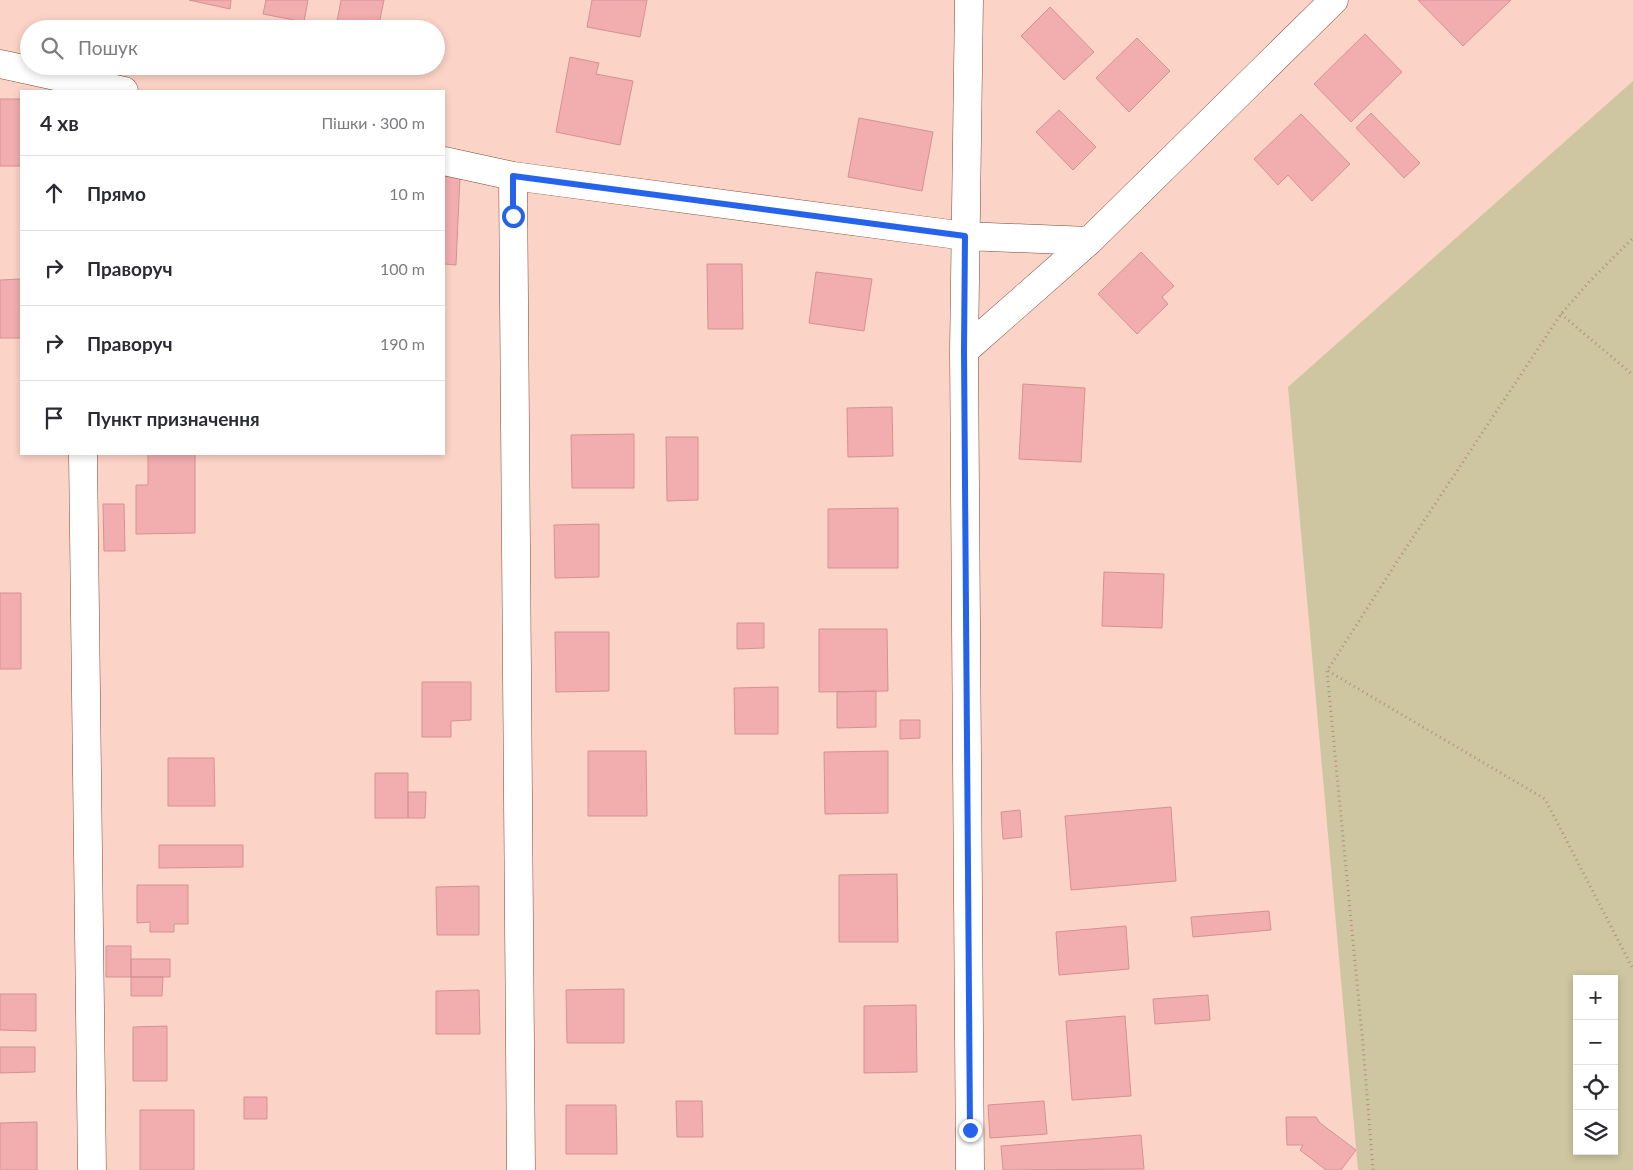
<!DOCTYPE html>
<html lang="uk">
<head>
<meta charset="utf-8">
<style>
  :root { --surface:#fff; --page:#f2f2f3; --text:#2b2b33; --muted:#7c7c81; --line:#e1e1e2 }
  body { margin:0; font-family:Lato,sans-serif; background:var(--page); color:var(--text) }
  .controls { position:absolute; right:15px; bottom:15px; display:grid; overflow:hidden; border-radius:0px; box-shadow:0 2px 8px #0003 }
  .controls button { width:45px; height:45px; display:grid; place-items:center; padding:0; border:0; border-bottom:1px solid var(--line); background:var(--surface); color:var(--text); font:25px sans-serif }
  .stop { position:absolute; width:15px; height:15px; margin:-11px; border:4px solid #2563eb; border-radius:50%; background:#fff }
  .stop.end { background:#2563eb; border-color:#fff; box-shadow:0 1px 5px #0008 }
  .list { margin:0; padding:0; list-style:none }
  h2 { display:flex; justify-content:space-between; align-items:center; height:65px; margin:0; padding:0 20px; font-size:21px }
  h2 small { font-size:16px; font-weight:400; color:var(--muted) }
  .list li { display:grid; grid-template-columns:32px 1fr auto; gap:15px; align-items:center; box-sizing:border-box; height:75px; padding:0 20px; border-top:1px solid var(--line) }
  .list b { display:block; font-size:19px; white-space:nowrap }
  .list em { font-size:16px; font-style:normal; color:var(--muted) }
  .icon { flex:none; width:28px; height:28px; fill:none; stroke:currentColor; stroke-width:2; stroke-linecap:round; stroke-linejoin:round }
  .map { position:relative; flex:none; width:1633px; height:1170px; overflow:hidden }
  .search { position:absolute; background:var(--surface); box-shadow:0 2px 8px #0003; left:20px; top:20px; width:425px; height:55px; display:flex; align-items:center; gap:12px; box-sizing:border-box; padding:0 18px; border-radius:28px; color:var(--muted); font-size:19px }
  .panel { position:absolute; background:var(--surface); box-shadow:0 2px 8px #0003; left:20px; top:90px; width:425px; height:365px; border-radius:0px }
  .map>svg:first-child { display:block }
  .green { fill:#cec6a0; fill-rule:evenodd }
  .building { fill:#f2adaf; stroke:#d49193 }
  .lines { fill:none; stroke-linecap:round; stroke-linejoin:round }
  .minor-casing { stroke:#7f4737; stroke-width:29 }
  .path { stroke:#b08d83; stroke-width:3; stroke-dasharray:1 4; stroke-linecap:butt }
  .minor { stroke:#fff; stroke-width:28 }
  .route { stroke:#2563eb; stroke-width:6 }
</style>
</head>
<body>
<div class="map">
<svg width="1633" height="1170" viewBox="0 0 1633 1170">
  <rect width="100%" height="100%" fill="#fcd3c7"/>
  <path class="green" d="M1633,81v1089h-275l-70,-783zM1577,979h37v172h-37z"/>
  <path class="building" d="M189,0h42l-1,9z
    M266,0h42l-4,22 -41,-8z
    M341,0h43l-6,29 -42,-2z
    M592,0h55l-7,37 -53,-10z
    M1418,0h93l-48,46z
    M1050,7l44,45 -30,28 -43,-44z
    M1365,34l37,38 -51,50 -37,-38z
    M1137,38l33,33 -41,41 -33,-34z
    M570,57l29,6 -3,11 37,7 -13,64 -64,-13z
    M0,99h21v67h-21z
    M1059,110l37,37 -23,23 -37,-38z
    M1371,113l49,50 -16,15 -48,-50z
    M1301,114l49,50 -38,37 -24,-26 -10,10 -24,-26z
    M859,118l74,14 -11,59 -74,-14z
    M444,176l16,1 -4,88 -12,-1z
    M1141,252l33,34 -12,11 6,7 -31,30 -39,-40z
    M707,264h35l1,65h-35z
    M816,272l56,7 -8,52 -55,-8z
    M21,279v59h-21v-58z
    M1023,384l62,4 -4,74 -62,-3z
    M892,407l1,49 -45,1 -1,-49z
    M634,434v54h-62l-1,-53z
    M666,437h32v63l-31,1z
    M148,454h47v79l-59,1v-49h12z
    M103,504h21l1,47h-21z
    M898,508v60h-70v-59z
    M599,524v53l-44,1 -1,-53z
    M1104,572l60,2 -2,54 -60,-2z
    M0,593h21v76h-21z
    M737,623h27v25l-27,1z
    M819,629h68l1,62 -69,1z
    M555,632h54v59l-53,1z
    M422,682h49v38l-20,1v16h-29z
    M778,687v47h-43l-1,-46z
    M876,691v36l-39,1v-36z
    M900,720h20v18l-20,1z
    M588,751h58l1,65h-59z
    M888,751v62l-63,1 -1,-62z
    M168,758h46l1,48h-47z
    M375,773h33v45h-33z
    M408,792h18l-1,26h-17z
    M1171,807l5,74 -105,9 -6,-74z
    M1020,810l2,27 -19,2 -2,-27z
    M159,845h84v22l-84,1z
    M897,874l1,68h-59v-67z
    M137,885h51v39h-14v8h-24v-10l-13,1z
    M479,886v49h-42l-1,-48z
    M1269,911l2,19 -78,7 -2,-20z
    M1126,926l3,43 -70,6 -3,-43z
    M106,946h25v31h-25z
    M131,959h39v18h-39z
    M131,977h32l-1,19h-31z
    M624,989v54h-57l-1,-53z
    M479,990l1,44h-44v-43z
    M0,994h36v37l-36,-1z
    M1208,995l2,25 -55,4 -2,-25z
    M916,1005l1,67 -53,1v-67z
    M1125,1016l6,80 -59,4 -6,-79z
    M167,1026v55h-34v-54z
    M0,1047h35v25l-35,1z
    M244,1097h23v22h-23z
    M676,1101h26l1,36h-26z
    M1044,1101l3,33 -57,4 -2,-33z
    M566,1105h50l1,49h-51z
    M140,1110h54v60h-54z
    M1286,1117h30l4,6 36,27 -15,20h-15l-26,-20 3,-5h-16z
    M37,1122v48h-37v-47z
    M1141,1135l3,34 -141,1 -2,-24z"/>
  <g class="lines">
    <defs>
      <path id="minor" d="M969,0l-5,351 6,819
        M0,64l124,27
        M444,161l69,15 452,60 124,5
        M513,176l8,994
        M964,351l125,-110 245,-241
        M83,454l9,716"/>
    </defs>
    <use href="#minor" class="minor-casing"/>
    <path class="path" d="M1561,314l72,61
      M1328,671l217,128 88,170
      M1373,1170l-10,-125 -36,-374 71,-111 163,-246 28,-32 44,-44"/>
    <use href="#minor" class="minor"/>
  </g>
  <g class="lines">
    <path class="route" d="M513,216v-40l452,60 -1,115 6,779"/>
  </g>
</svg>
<div class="controls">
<button>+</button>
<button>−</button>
<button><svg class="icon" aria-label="locate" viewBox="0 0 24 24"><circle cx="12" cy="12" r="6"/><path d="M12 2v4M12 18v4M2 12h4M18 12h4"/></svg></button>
<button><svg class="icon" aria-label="layers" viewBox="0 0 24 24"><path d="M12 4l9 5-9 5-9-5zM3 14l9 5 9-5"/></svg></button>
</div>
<div class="stop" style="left:513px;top:216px"></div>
<div class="stop end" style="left:970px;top:1130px"></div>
<div class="search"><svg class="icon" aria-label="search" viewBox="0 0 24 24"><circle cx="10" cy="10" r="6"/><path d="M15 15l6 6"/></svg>Пошук</div>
<section class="panel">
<h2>4 хв<small>Пішки · 300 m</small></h2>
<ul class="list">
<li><svg class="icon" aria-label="ahead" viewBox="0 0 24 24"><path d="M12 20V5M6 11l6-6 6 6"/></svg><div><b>Прямо</b></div><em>10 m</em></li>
<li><svg class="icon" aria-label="right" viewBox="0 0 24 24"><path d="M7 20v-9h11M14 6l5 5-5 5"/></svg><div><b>Праворуч</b></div><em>100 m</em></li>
<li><svg class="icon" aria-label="right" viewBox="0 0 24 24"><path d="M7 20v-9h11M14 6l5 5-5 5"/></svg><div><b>Праворуч</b></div><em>190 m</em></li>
<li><svg class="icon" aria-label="arrive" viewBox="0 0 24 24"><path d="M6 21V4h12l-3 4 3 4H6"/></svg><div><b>Пункт призначення</b></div></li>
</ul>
</section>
</div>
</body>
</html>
